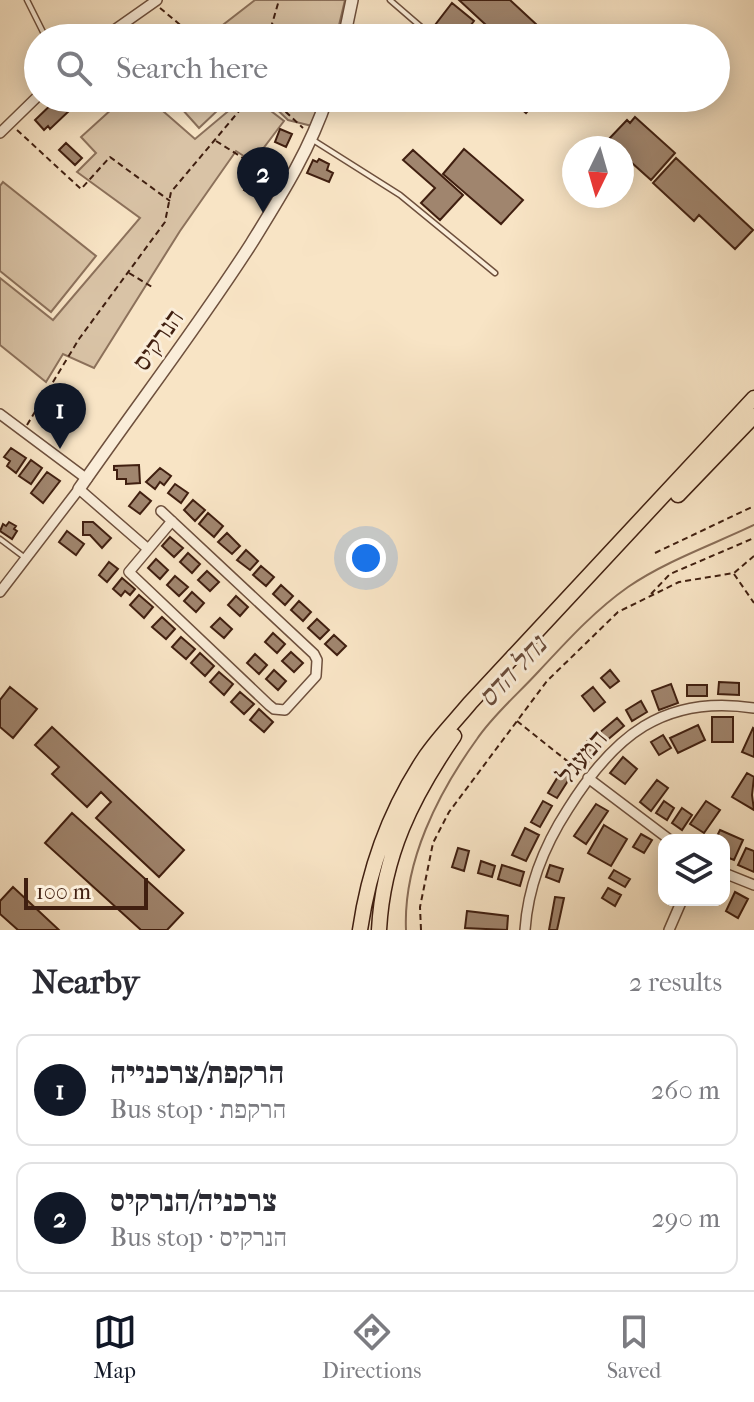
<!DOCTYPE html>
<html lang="en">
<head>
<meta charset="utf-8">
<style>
  :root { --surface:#fff; --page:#f2f2f3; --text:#2b2b33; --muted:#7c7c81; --line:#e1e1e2; --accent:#111827 }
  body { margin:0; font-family:"IM FELL French Canon","Frank Ruhl Libre",serif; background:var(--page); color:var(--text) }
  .controls { position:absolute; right:24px; bottom:24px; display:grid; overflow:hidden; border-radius:16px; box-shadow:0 4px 20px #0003 }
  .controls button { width:72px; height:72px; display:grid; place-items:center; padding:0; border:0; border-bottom:2px solid var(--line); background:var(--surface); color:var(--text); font:40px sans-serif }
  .compass { position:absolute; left:562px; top:136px; width:72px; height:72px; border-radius:50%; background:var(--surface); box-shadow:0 4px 20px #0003; rotate:185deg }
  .scale { position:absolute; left:24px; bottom:20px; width:124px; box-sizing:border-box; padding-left:8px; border:4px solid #401f10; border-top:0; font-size:22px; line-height:28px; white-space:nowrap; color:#401f10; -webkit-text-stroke:6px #faedd9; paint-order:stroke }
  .you { position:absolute; left:366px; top:558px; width:28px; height:28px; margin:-20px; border:6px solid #fff; border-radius:50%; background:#1a73e8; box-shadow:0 0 0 12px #1a73e833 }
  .badge { display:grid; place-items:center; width:52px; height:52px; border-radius:50%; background:var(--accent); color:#fff; font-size:26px; font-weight:700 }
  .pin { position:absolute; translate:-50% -66px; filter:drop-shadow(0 2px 4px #0008) }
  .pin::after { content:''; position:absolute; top:42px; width:28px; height:24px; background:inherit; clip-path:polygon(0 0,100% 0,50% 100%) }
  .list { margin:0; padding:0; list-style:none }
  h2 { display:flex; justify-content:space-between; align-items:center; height:104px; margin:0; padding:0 32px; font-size:34px }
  h2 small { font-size:26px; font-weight:400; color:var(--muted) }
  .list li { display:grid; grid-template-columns:52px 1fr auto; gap:24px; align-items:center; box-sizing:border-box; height:112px; margin:0 16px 16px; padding:0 16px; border:2px solid var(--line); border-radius:16px }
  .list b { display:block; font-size:30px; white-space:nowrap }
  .list p { margin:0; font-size:26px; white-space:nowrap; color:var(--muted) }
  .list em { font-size:26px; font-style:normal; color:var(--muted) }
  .icon { flex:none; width:44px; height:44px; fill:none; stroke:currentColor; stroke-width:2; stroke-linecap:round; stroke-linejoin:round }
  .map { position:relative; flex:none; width:754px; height:930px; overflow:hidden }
  .search { position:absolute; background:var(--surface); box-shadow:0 4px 20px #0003; left:24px; right:24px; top:24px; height:88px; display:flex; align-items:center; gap:20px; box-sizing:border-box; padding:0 28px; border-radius:44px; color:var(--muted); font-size:30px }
  .sheet { height:360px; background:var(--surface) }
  nav { display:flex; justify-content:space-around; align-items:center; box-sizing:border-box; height:112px; border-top:2px solid var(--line); background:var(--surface); font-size:22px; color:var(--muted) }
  nav a { display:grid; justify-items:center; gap:4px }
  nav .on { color:var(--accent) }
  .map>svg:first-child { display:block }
  .green { fill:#d9c3a6; stroke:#8c715b; stroke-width:2 }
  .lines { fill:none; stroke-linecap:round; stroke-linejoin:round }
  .stream { stroke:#896d57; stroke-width:2 }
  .building { fill:#a0856e; stroke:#401f10; stroke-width:2 }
  .service-casing { stroke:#6e503d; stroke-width:7 }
  .minor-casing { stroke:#6e503d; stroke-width:12 }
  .tertiary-casing { stroke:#6e503d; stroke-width:14 }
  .trunk-casing { stroke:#401f10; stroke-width:17 }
  .path { stroke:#401f10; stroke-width:2; stroke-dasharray:6 4; stroke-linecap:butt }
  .service { stroke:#faedd9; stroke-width:4 }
  .minor { stroke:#faedd9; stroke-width:9 }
  .tertiary { stroke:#faedd9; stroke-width:11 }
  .trunk { stroke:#f8e4c5; stroke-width:14 }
  .labels { text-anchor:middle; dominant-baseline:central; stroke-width:6; stroke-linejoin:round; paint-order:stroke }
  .street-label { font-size:26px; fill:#401f10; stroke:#faedd9 }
  .water-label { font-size:28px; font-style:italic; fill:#6a4c3a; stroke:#faedd9 }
</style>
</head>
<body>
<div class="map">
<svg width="754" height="930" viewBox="0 0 754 930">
  <rect width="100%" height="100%" fill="#f8e4c5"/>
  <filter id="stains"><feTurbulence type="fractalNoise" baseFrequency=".0025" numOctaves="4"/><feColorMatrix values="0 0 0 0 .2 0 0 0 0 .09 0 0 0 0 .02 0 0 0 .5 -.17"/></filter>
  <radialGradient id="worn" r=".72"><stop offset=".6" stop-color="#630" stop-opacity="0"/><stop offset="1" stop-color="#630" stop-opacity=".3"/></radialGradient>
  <path class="green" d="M255,0h90l-9,38h-130z
    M124,98h24l47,41 37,-31 -9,-10h31l30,23 -31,41 -17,-11 -56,80 -86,137 -31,-14 -17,28 -46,-37v-67l53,42 87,-102 -63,-46 19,-19 -15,-16z
    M172,98h35l11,12 -19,18z
    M265,98h55l-8,28 -24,-6z
    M3,182l93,74 -45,56 -51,-41v-85z"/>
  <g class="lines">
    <path class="stream" d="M406,930c-3,-68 32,-137 71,-191 17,-25 42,-46 62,-68 28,-30 55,-60 89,-84 38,-26 84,-42 126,-62"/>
  </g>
  <path class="building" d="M459,0h51l41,38h-51z
    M452,3l22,18 -13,17h-9l-17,-13z
    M58,98l12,12 -20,19 -2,-3 -4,4 -9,-10z
    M509,98h30l-13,15z
    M635,117l40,36 -24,27 -29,-26v-6h-7l-8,-7 20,-21 3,3z
    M280,129l12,5 -6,13 -11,-5z
    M66,143l16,15 -7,7 -16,-15z
    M464,149l59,51 -22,24 -58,-50z
    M413,150l50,45 -23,25 -19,-17 14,-15 -32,-28z
    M676,158l77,72 -18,19 -36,-34 -5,6 -41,-38z
    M319,159l10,5 -2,6 6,3 -4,9 -22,-9 6,-13 4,2z
    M243,167l16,6 -9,20 -6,-3 5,-12 -9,-4z
    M11,448l15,10 -10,15 -9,-7 3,-5 -6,-4z
    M31,460l11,8 -11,16 -12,-8z
    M139,465l1,18 -14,1v-5h-9v-9h-3v-4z
    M160,468l11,8 -7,9 -4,-3 -5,7 -9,-7z
    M47,472l13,9 -17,22 -12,-10z
    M175,484l13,9 -7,10 -13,-10z
    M140,492l11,9 -11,13 -11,-8z
    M193,500l12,10 -10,11 -11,-11z
    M208,513l15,13 -9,11 -15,-13z
    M9,522l7,4 -2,3 3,2 -5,8 -12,-8 3,-7 3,2z
    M83,522h10l18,16 -9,10 -12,-13h-7z
    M67,531l17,13 -8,11 -17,-13z
    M227,533l13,13 -8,8 -14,-12z
    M170,537l13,11 -9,9 -12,-11z
    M246,550l12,11 -8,9 -13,-10z
    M188,553l12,11 -8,9 -12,-11z
    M156,559l12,11 -8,9 -12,-11z
    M109,562l9,7 -11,13 -8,-7z
    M261,566l13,11 -8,9 -13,-11z
    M207,571l12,11 -9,9 -12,-11z
    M175,576l13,11 -9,9 -12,-11z
    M122,578l13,11 -5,6 -5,-4 -4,5 -8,-7z
    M281,585l12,11 -8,9 -12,-11z
    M192,592l12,11 -8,9 -12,-11z
    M139,595l14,12 -9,11 -14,-13z
    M236,596l12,11 -8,9 -12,-11z
    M299,601l12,11 -8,9 -12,-11z
    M162,617l13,12 -9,10 -14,-12z
    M220,618l12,11 -8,9 -13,-11z
    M317,619l12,11 -9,9 -12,-11z
    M273,633l12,11 -8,9 -12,-11z
    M334,635l12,11 -9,9 -12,-11z
    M181,637l14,12 -9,10 -14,-12z
    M291,652l12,11 -9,9 -12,-11z
    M200,653l14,13 -9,10 -14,-13z
    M255,654l12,11 -8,9 -12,-11z
    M274,670l12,11 -8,9 -12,-11z
    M610,670l9,11 -9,7 -9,-10z
    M219,672l14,12 -9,11 -14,-13z
    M719,682l20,1v12l-21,-1z
    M671,684l7,19 -19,7 -7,-19z
    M687,685h20v11h-20z
    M10,687l27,22 -24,29 -13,-11v-27z
    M593,687l12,15 -11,9 -12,-15z
    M240,692l14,12 -10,10 -13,-12z
    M641,701l6,11 -15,9 -6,-11z
    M259,709l14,13 -9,10 -14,-12z
    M712,717h21v25h-21z
    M617,718l7,8 -18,15 -7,-8z
    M698,725l7,15 -27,13 -8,-15z
    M52,727l132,123 -25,27 -63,-59 15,-16 -10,-10 -14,15 -35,-33 7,-7 -24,-22z
    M753,728l1,1v28l-12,-5z
    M663,735l8,13 -12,7 -8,-13z
    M590,738l11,10 -16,18 -11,-10z
    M623,757l14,12 -12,15 -15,-11z
    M562,770l9,6 -14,22 -9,-5z
    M747,773l7,4 -2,18 2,15 -22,-13z
    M657,780l11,8 -17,23 -11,-9z
    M543,801l9,5 -12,21 -9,-5z
    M664,801l10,7 -7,12 -11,-7z
    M706,801l14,9 -16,23 -14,-9z
    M596,804l12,7 -22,33 -12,-8z
    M682,808l10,7 -10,15 -10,-7z
    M72,813l111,100 -16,17h-26l-96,-87z
    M604,825l23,14 -16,27 -23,-13z
    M525,828l14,7 -13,26 -14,-6z
    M720,830l23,10 -9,20 -10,-4v-16h-9z
    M641,834l11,6 -8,13 -11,-6z
    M458,848l11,3 -5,20 -12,-4z
    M746,848l8,3v21l-16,-7z
    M481,861l14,5 -3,11 -14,-4z
    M502,865l22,7 -4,14 -22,-7z
    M550,865l13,4 -4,13 -13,-5z
    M614,870l16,9 -5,8 -16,-9z
    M13,887l46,43h-41l-18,-16v-13z
    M608,888l13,7 -6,11 -13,-8z
    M735,892l13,7 -10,19 -12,-7z
    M555,897l9,1 -7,32h-8z
    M467,911l41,5 -1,14 -42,-2z"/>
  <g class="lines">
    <defs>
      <path id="service" d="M27,0l19,38
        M390,0l44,38
        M313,140l87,55 95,78
        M0,539l24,18"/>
      <path id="minor" d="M103,38l54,-38
        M0,133l38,-37
        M0,414l87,65
        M161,511l153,143 3,6 -1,16 -31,34 -11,-1 -5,-4 -140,-133 43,-51
        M0,592l79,-103 69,60
        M588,778l82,62
        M724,873l30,12
        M525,930c3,-44 19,-84 43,-121 45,-72 95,-115 186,-101
        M669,930l13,-30"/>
      <path id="tertiary" d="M344,38l8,-38
        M79,489c57,-82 118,-161 172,-245 29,-47 59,-94 76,-146"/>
      <path id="trunk" d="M678,495l76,-79
        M360,930c9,-62 31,-122 66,-174 13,-19 30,-36 44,-53l284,-305
        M379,930c4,-75 33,-133 75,-194"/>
    </defs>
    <use href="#service" class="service-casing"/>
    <use href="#minor" class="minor-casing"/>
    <use href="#tertiary" class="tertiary-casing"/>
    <use href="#trunk" class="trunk-casing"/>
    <path class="path" d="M160,8l36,30
      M268,38l11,-38
      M271,98l32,30
      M17,130l64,59 29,-32 60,44
      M216,141l62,39
      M129,273l23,14
      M27,425l52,-86 86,-117 6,-30 79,-94
      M655,553l99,-47
      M734,574l20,29
      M651,594l19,-20 84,-36
      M517,721l64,51
      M421,930l-1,-23 13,-64 16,-31 98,-131 71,-69 61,-30 55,-9 20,-17"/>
    <use href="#service" class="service"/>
    <use href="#minor" class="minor"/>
    <use href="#tertiary" class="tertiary"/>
    <use href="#trunk" class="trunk"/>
  </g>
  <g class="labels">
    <g class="street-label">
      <text transform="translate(158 340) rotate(-55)">הנרקיס</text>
      <text transform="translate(582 757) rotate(-50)">המעגל</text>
    </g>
    <g class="water-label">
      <text transform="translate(512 671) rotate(-47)">נחל הדס</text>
    </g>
  </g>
  <rect width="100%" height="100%" filter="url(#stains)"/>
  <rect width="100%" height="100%" fill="url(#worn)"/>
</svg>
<div class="controls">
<button><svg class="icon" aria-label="layers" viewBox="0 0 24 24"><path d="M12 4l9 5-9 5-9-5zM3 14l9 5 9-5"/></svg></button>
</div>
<svg class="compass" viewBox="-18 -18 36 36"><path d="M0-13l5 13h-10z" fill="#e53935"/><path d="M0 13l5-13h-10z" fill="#7c7c81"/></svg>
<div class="scale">100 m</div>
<div class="you"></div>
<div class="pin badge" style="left:60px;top:449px">1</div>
<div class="pin badge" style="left:263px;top:213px">2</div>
<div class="search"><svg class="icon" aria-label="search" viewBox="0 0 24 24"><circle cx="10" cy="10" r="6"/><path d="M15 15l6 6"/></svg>Search here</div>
</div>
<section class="sheet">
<h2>Nearby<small>2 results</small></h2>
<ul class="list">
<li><span class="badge">1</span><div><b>הרקפת/צרכנייה</b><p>Bus stop · הרקפת</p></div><em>260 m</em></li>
<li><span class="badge">2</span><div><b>צרכניה/הנרקיס</b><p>Bus stop · הנרקיס</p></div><em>290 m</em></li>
</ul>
</section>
<nav>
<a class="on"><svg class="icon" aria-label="map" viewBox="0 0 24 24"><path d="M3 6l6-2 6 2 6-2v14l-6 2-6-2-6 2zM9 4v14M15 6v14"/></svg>Map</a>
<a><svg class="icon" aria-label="directions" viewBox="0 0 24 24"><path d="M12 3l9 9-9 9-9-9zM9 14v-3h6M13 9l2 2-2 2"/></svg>Directions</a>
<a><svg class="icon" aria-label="saved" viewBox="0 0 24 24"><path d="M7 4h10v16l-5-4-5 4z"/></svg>Saved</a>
</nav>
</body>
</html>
